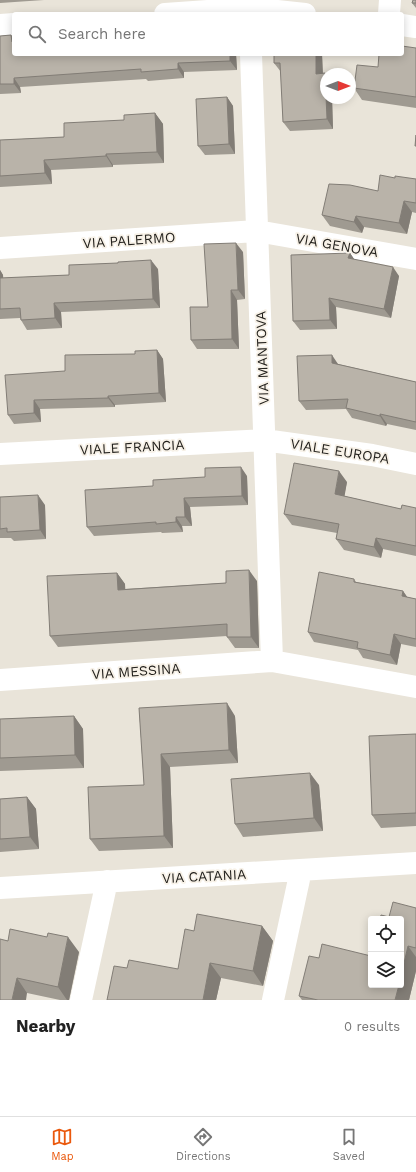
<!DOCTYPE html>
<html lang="en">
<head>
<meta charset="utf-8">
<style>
  :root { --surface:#fff; --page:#f6f6f6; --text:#222; --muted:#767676; --line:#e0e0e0; --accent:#ea580c }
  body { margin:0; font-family:"Work Sans",sans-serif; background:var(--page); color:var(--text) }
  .controls { position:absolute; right:12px; bottom:12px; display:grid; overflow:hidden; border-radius:4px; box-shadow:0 2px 10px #0003 }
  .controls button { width:36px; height:36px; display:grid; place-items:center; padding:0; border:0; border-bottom:1px solid var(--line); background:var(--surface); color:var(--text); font:20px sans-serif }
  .compass { position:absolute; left:320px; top:68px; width:36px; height:36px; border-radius:50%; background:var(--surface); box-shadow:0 2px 10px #0003; rotate:90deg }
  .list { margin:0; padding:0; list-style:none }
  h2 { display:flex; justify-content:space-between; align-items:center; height:52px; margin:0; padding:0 16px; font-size:17px }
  h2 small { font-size:13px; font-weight:400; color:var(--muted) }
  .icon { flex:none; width:22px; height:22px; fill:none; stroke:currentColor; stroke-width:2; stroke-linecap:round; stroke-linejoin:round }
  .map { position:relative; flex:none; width:416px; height:1000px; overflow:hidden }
  .search { position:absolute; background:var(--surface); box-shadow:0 2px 10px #0003; left:12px; right:12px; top:12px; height:44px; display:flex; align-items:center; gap:10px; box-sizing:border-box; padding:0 14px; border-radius:4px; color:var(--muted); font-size:15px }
  .sheet { height:116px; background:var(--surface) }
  nav { display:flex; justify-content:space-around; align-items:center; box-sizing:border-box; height:56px; border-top:1px solid var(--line); background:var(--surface); font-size:11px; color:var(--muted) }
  nav a { display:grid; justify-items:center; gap:2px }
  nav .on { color:var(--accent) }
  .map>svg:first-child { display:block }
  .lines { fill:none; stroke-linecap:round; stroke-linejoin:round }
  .minor { stroke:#fff; stroke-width:22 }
  .wall { fill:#9f9a91 }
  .shaded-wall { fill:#827d76 }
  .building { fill:#b9b3a9; stroke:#827d76 }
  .labels { text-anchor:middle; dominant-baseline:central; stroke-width:3.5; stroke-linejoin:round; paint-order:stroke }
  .street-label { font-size:14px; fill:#23211d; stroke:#f7f1e7 }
</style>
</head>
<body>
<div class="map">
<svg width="416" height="1000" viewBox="0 0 416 1000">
  <rect width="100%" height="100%" fill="#e9e4d9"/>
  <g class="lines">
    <path class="minor" d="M165,14l85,-6 55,6
      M389,14l1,-14
      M0,25l14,-1
      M402,25l14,2
      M251,54l21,607
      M0,248l257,-17 159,28
      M0,454l264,-14 108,15 44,9
      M0,680l272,-19 144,26
      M0,888l416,-25
      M81,1000l26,-119
      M273,1000l28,-130"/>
  </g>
  <path class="wall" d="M0,0h44l-44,3z
    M416,0v8l-4,-5z
    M11,35l3,5v14h222l1,16 -53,2v6l-36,3 -2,-2 -126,8 1,6 -21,1v-58z
    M416,48v60l-54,-8 -8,-12z
    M322,54l1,19 3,25h6l1,31 -43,2 -7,-9 -2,-50 -7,-9z
    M227,97l6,9 2,48 -30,1 -7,-9z
    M155,113l8,11 1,39 -51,2v2l-62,3 1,14 -52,3v-47l64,-3 60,-17z
    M395,178l21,1v34l-4,-1 -5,22 -43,-7 -2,6 -32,-7 -8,-11 56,-24z
    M243,252l2,47 -8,1 2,49h-42l-6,-9 17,-33z
    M350,253l4,6 45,17 -8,42 -55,-11 1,22 -37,1 -7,-9z
    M158,269l2,39 -99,4 1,16 -35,2 -6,-10 -1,-2 -20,1v-49l3,5v3l66,-3z
    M157,350l6,9 3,43 -51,3v2l-75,2 1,13 -27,2 -6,-9 57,-44 70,-17z
    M338,364l78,18v48l-29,-6 -1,2 -34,-8 -6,-9 -40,1 -7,-9z
    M247,476l1,29 -58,2 2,19h-10l1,6 -21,1 -1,-1 -67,4 -7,-9 66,-41z
    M347,482l-3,14 57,13 15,-1v48l-33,-7 -2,9 -37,-8 -8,-11 1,-6 -45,-8 -8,-11z
    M0,497l45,8 1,34 -32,2 -3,-3h-11z
    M117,573l8,11v5l132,-8 2,67h-24l-8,-11v-1l-169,11 -8,-11z
    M354,579l2,3 47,9 4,6 9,2v48l-15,-3 -4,21 -34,-7 -5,-8 -44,-8 -6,-10z
    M139,708l96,8 3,47 -68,4 3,81 -74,3 -9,-12 54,-54z
    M74,716l9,13 1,39 -84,3v-52z
    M416,734v92l-35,2 -9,-13z
    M319,785l4,46 -80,6 -8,-13z
    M27,797l9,12 3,40 -39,3v-53z
    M416,908v63l-7,29h-107l-3,-4 72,-11 18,-68z
    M262,926l11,15 -10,45 -42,-8 -5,22h-109l20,-32 51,1 16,-38z
    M8,941l71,11 -10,48h-9l-33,-7 -27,7z"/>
  <path class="shaded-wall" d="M11,35l3,5v6l-2,-4z
    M230,54h6l1,16 -7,-9z
    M316,54h6l1,29 -7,-9z
    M178,63l6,9v6l-6,-9z
    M325,73l1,2v23h6l1,31 -6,-10z
    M14,78l6,9 1,6 -7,-9z
    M227,97l6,9 2,48 -6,-10z
    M155,113l8,11 1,39 -7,-11z
    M106,154l7,11v2l-7,-11z
    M44,160l7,10 1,14 -7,-11z
    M404,201l8,11 -5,22 -8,-11z
    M356,216l8,11 -2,6 -8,-11z
    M236,243l7,9 2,47 -7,-9z
    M350,253l6,9 -8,-4z
    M151,260l7,9 2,39 -7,-9z
    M393,267l6,9 -8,42 -7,-9z
    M0,270l3,5 1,13 -4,-5z
    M231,290l6,10 2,49 -7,-10z
    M329,298l7,9 1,22 -7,-9z
    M54,303l7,9 1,16 -7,-10z
    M157,350l6,9 3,43 -7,-9z
    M332,355l6,9 1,8 -7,-9z
    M108,396l7,9v2l-7,-9z
    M34,400l6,9 1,13 -7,-9z
    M380,414l7,10 -1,2 -6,-10z
    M241,467l6,9 1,29 -6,-9z
    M339,471l8,11 -4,23 -8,-11z
    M38,495l7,10 1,34 -6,-9z
    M184,498l6,9 2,19 -7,-9z
    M176,517l6,9 1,6 -7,-10z
    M376,538l7,11 -2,9 -7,-11z
    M249,570l8,11 2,67 -8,-11z
    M117,573l8,11 1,17 -8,-11z
    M403,591l7,10 -8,-5z
    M394,634l7,10 -4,21 -7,-10z
    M227,703l8,13 3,47 -9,-13z
    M74,716l9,13 1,39 -9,-13z
    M161,754l9,13 3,81 -9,-12z
    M310,773l9,12 4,46 -9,-13z
    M27,797l9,12 3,40 -9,-12z
    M262,926l11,15 -10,45 -10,-15z
    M68,937l11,15 -10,48h-2l-9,-13z
    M408,946l8,11v14l-7,29h-14l4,-15h2v-9z
    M210,963l11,15 -5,22h-13z
    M17,978l10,15 -1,7h-14z"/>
  <path class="building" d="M413,0h3v3h-4z
    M11,35l1,7h2v12h216v7l-52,2v6l-37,3v-3l-127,9v6h-14v-48z
    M402,46l14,2v49l-62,-9 3,-23 21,2 1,-13h23z
    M274,54h42v20l9,-1 2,46 -44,3 -3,-59h-6z
    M227,97l2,47 -31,2 -2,-47z
    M155,113l2,39 -51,2v2l-62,4 1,13 -45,3v-36l64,-3v-14l60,-3v-5z
    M416,135v11h-1z
    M380,175l15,3v-2l21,3v24l-12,-2 -5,22 -43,-7 -2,6 -32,-7 7,-31 21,1 28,6z
    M236,243l2,47h-7l1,49 -41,1 -1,-33h18l-4,-63z
    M350,253l-2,5 45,9 -9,42 -55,-11 1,22 -37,1 -2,-66z
    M151,260l2,39 -99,4 1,15 -34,2 -1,-12 -20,1v-31l69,-3v-10l49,-2v-1z
    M157,350l2,43 -51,3v2l-74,2v13l-26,2 -3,-40 60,-4v-16l70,-1v-3z
    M332,355v8l84,19v40l-36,-8v2l-34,-8 2,-9 -49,2 -2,-45z
    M294,463l45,8 -4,23 66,15 1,-4 14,3v38l-40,-8 -2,9 -38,-8 3,-15 -55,-10z
    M241,467l1,29 -58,2 1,19h-9v5l-20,2v-2l-69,5 -2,-37 68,-4v-6l52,-3v-9z
    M38,495l2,35 -33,2v-4l-7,1v-32z
    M249,570l2,67h-24v-13l-177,12 -3,-60 70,-3 1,17 108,-7v-12z
    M319,572l35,7v3l49,9 -1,5 14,3v40l-22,-5 -4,21 -33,-7 1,-6 -50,-10z
    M227,703l2,47 -68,4 3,82 -74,3 -2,-52 56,-2 -5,-77z
    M74,716l1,39 -75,3v-39z
    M416,734v79l-44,2 -3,-79z
    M310,773l4,45 -79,6 -4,-45z
    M27,797l3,40 -30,2v-40z
    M393,902l23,6v40l-8,-2 -7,30v-57h-21l1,-4 8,2z
    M197,914l65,12 -9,45 -43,-8 -7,37h-96l7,-34 13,2 2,-8 49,9 7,-40 9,2z
    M10,929l37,8 1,-4 20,4 -10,50 -41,-9 -5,22h-12v-61l8,2z
    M322,944l49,12v29h28l-4,15h-77l-19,-4 10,-40 10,2z"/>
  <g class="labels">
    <g class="street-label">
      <text transform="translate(129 240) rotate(-4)">VIA PALERMO</text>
      <text transform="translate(337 245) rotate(10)">VIA GENOVA</text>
      <text transform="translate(262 358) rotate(-92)">VIA MANTOVA</text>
      <text transform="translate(132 447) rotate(-3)">VIALE FRANCIA</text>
      <text transform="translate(340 451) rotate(9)">VIALE EUROPA</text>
      <text transform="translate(136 671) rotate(-4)">VIA MESSINA</text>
      <text transform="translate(204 876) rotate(-3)">VIA CATANIA</text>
    </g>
  </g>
</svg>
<div class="controls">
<button><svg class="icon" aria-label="locate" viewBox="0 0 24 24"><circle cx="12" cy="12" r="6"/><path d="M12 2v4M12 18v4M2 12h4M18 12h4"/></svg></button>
<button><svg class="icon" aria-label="layers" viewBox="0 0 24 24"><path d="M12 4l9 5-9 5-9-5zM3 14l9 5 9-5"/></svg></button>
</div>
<svg class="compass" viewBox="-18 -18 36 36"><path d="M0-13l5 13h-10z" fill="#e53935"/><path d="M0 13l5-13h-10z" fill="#767676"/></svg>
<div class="search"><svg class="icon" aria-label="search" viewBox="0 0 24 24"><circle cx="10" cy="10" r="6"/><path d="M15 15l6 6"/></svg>Search here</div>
</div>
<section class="sheet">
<h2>Nearby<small>0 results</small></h2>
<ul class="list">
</ul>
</section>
<nav>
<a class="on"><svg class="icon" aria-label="map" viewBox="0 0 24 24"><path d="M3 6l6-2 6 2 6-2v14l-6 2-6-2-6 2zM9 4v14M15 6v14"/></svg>Map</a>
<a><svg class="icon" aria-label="directions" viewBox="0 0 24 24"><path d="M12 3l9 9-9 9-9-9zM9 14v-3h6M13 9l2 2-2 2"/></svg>Directions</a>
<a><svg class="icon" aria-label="saved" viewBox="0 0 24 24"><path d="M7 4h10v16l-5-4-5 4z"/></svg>Saved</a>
</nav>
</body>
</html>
